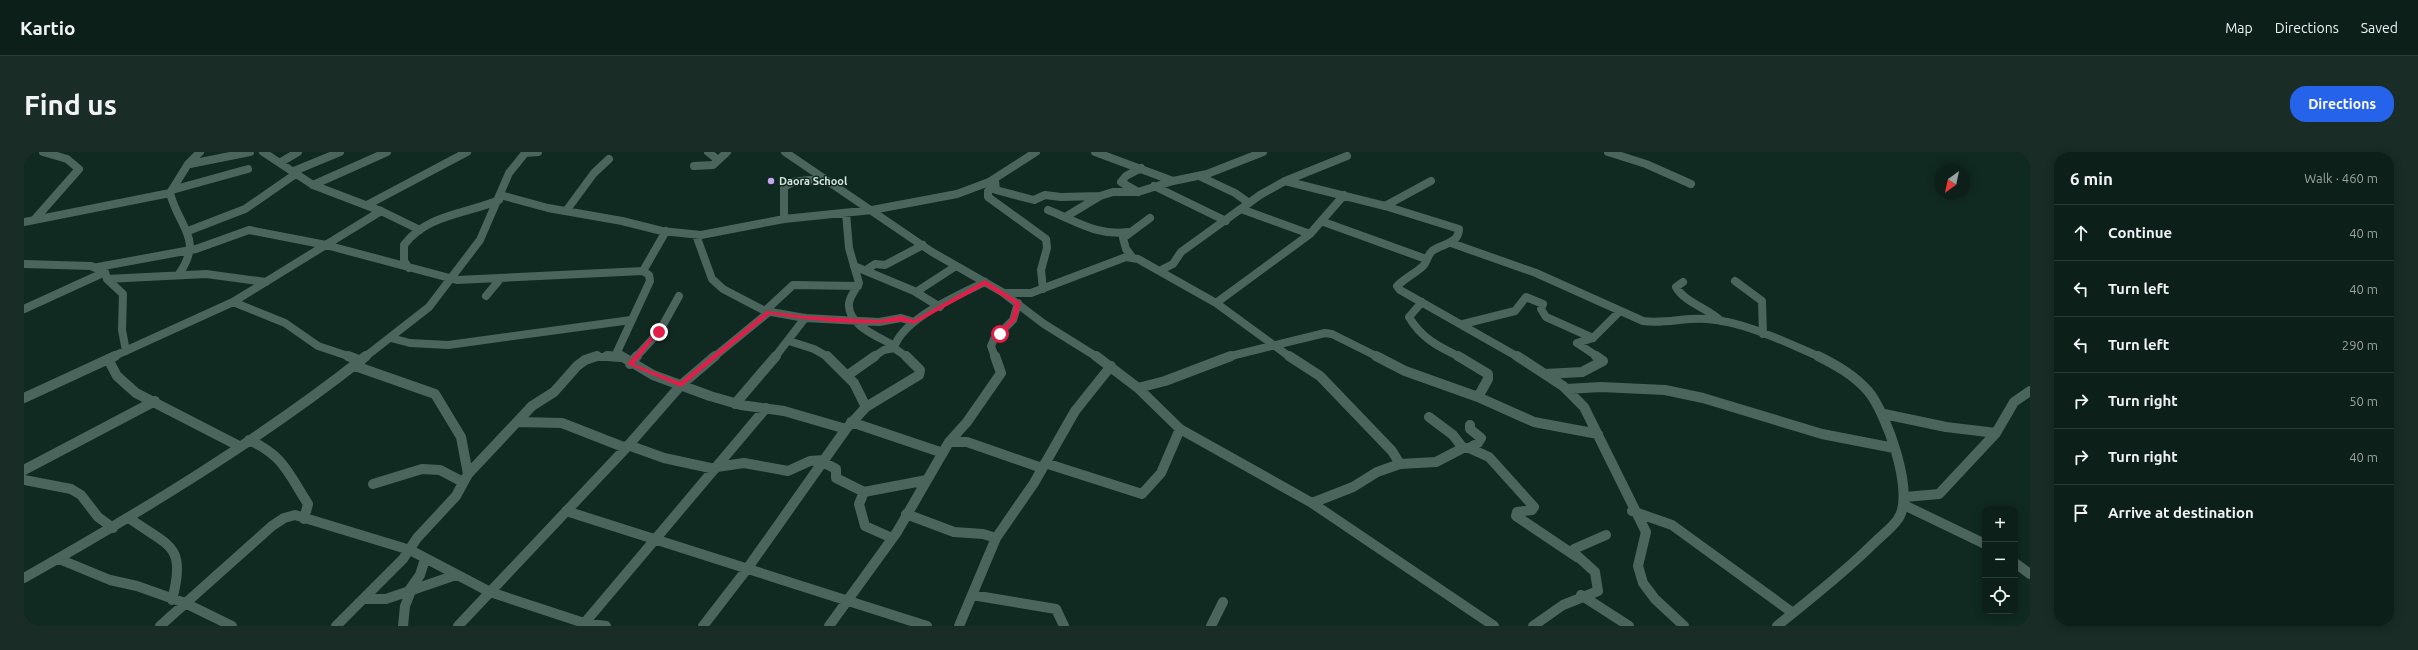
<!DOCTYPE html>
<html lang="en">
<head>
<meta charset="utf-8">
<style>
  :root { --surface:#0c1f19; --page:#1a2c26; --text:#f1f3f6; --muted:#9aa2a2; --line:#2c3d38; --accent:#2563eb }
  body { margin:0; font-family:Ubuntu,sans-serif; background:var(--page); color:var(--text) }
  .controls { position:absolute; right:12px; bottom:12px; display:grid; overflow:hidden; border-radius:8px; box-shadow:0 2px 10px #0003 }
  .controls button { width:36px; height:36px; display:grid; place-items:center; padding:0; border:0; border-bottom:1px solid var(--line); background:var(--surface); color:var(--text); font:20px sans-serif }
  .compass { position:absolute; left:1910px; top:12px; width:36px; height:36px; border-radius:50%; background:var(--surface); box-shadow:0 2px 10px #0003; rotate:213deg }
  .stop { position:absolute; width:12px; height:12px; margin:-9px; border:3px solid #e11d48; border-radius:50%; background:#fff }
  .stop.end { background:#e11d48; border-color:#fff; box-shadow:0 1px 4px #0008 }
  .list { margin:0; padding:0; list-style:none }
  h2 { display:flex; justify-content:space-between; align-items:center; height:52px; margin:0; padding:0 16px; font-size:17px }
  h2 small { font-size:13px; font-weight:400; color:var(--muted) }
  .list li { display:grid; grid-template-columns:26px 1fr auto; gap:12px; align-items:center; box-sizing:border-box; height:56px; padding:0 16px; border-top:1px solid var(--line) }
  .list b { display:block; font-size:15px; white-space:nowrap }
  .list em { font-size:13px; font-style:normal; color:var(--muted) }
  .icon { flex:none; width:22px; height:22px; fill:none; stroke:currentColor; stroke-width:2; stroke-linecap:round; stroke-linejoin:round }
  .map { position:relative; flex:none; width:2006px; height:474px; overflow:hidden; border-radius:16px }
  header { display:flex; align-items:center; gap:24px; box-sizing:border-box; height:56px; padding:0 20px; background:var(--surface); border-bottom:1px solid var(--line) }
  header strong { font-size:19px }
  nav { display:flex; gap:22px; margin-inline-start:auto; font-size:14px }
  .intro { display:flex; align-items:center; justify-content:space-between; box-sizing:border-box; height:96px; padding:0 24px }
  h1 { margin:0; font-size:28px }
  .button { padding:10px 18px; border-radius:16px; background:var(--accent); color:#fff; font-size:14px; font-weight:700 }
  main { display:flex; gap:24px; padding:0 24px }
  aside { flex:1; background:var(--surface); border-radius:16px; box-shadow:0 2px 10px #0003 }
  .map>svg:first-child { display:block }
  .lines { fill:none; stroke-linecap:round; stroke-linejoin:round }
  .street-far1 { stroke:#4c655c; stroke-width:8 }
  .street { stroke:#4c655c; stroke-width:10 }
  .route { fill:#e11d48 }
  .poi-dot { fill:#c6a6f0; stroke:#102921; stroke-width:1.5 }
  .labels { text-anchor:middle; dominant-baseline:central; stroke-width:3; stroke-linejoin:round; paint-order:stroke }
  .far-poi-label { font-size:11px; font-weight:bold; fill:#d5e4de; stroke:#102921; text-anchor:start }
</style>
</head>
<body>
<header>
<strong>Kartio</strong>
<nav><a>Map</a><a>Directions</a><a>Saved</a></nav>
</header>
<div class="intro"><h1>Find us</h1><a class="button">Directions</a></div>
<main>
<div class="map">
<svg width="2006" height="474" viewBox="0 0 2006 474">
  <rect width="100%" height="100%" fill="#102921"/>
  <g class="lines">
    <path class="street-far1" d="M239,0l50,33 68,26 39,19
      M684,0l10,8
      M761,0l147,100 70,40 42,32 53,33
      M1071,0l78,29 34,-7 56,-22
      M1584,0l38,12 45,20
      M501,1l13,-1
      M257,10l17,-10
      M166,12l60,-12
      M670,14l19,-1 14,-13
      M270,19l46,-19
      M1175,24l36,17 14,10
      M971,29l1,9 38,10 11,-5 16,2 39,-1
      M1261,29l100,25 74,23c0,15 -18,15 -27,22 -5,5 -5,12 -10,16 -8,7 -17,11 -25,19l3,4 118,67
      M289,33l74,-33
      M1130,34l72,35
      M970,35l-6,4v6l58,42 1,9 -6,22 2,19
      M148,38l76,-21
      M1114,40l-17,-10 5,-6 15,-8
      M476,43l48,13 74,13 40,10 39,4 83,-16 88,-9 85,-16 32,-12 47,-30
      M343,53l100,-53
      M1361,54l46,-25
      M1217,57l69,25
      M1024,58c28,11 49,26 80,22
      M542,59l28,-38 15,-14
      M822,61l3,35 10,35c-3,6 -9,13 -10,20 -2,22 28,33 44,42
      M1043,64l33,-20 13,-4h25l35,-11
      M11,67l44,-50 -12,-10 -24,-7
      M760,67v-32l9,-5 31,-4
      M1297,69l105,38
      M0,70l146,-29
      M164,79l57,-22 52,-36
      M672,83l16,44 11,10 42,22 40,7 74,4 22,-4 13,4
      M1427,91l85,30 107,48c22,3 43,-4 64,-2 39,3 78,23 113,38
      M1108,105l-6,-8 -3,-11 27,-20
      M0,112l67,2 14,6 2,7 16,15 -1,36 4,21
      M830,114l60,25 26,16
      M74,115l98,-18 53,-19 77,15 131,35 186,-9 6,4 1,6 -33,71 5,5
      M385,116l-5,-7v-16c23,-31 63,-31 95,-45
      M842,118l9,-6 10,1 38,-20
      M1137,118l12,-6 8,-12 79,-57 25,-14 62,-25
      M619,119l23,-40
      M155,122c25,-36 0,-46 -9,-81l18,-29 12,-12
      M83,127l99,-5 60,8
      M1711,129l27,20 1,33
      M1659,130l-7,5c8,15 33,22 45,34
      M892,140l40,-26
      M981,141h26l95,-36 12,2 78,44 74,54
      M462,144l15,-18
      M209,150l52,21 33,23 33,11
      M1398,150l-13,15c12,21 30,30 51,40
      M1192,151l94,-69 34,-39
      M0,157l81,-37
      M741,159l28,-26 65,1
      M1439,172l52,-13 11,-14 17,7 -2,5 5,8 47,21
      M367,186l19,5 38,2 183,-25
      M765,189l25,8 14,8
      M88,205l121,-55 148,-91
      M341,205l64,-50 51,-67 29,-67 17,-21
      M569,205h27
      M612,205l23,-25 20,-36
      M690,205l55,-45
      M751,205l30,-39
      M849,205l11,-7 10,-2
      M883,205l-13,-9c8,-29 65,-53 91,-66
      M971,205l-4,-11 3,-7 19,-19 5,-17
      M1203,205l98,-24 7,1 46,23
      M1574,205l-21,-14 16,-5 26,-26"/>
    <path class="street" d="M324,204l13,5
      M583,204l13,1
      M597,204l32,19 57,21 31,9 43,6 62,18
      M803,204l27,27 12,24
      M1072,204l42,32 42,41 132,74 182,123
      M1265,204l31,20 72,75 8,13
      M1352,204l29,15 73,26 56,25 64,12
      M1434,204l30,18v5l-10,18
      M1493,204l46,30 21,21 62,125 -8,34 5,17 12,16 29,27
      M84,207l9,17 19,17 103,53
      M606,212l7,-8
      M331,214l80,28 26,43 7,37
      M1521,222l37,-2 21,-11 -7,-5
      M824,223l27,-19
      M1114,236l27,-7 66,-25
      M1542,237l35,-2 64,3 38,8 119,36 72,14
      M0,246l91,-42
      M711,252l41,-48
      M1860,262l62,13 50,6
      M1405,265l24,18 10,13
      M494,270l44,1 64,25
      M827,270l92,31
      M225,288c35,16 39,33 59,64l-4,15
      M925,290h18l75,26
      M604,293l36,13 51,11
      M1445,296l9,-5 3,-5 -11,-9v-4
      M797,309l15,8v9l28,14 -5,12 6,22 27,12
      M1021,311l97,31 19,-21 19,-44
      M693,315l27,-4 44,8 22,-10 13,-1
      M0,318l131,-69
      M0,328l47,9 10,6 17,22 15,11
      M349,332l49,-15 18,1 23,12
      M840,340l63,-12
      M1881,345l34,-3 57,-61 18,-31 16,-11
      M1288,351l41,-16 24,-15 23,-8 36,-2 27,-14h6l20,9 45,50 -2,3 -15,2 -1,4 61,41
      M1880,353l81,39
      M542,359l361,115
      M1608,359l40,14 121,88
      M882,362l48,18 29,2 13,4
      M105,366c40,29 58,26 43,82
      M35,407l51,21 27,6 48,17 47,23
      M1991,411l15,11
      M0,426c118,-67 236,-138 342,-222
      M384,440l12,-17 5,-16
      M948,443l84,14 8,17
      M1557,443l48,31
      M339,447h23l70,-24
      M136,474l112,-100 12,-8 11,-3 115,35 80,42 94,31 22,3
      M312,474l67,-67 14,-21 39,-42 12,-22 64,-68 22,-14 23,-26 8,-6 12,-4
      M379,474l2,-20 6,-15
      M434,474l168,-178 55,-63 34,-29
      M558,474l184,-218
      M679,474l44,-57 99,-140 20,-22 53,-32 1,-5 -14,-14
      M805,474l68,-94 52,-90 18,-20 34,-49 -6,-17
      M935,474l37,-88 38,-55 41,-72 36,-45
      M1187,474l12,-24
      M1509,474l30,-21 35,-14 -3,-19 -22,-20 1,-3 32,-14
      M1753,474c33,-27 67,-53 97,-83 8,-8 18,-15 24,-24 18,-25 -12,-107 -30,-128 -14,-16 -32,-26 -50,-35"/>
  </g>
  <path class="route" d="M961,128l36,23 -5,17 -14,15 -5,-1 14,-15 4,-15 -30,-19 -71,39c-16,-5 -20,-1 -36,-1 -36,1 -72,-3 -108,-9l-89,73 -54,-23 30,-34h4l-27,34 46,18 87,-71 38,5 74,4 22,-4 13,4z"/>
  <circle class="poi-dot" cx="747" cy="29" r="4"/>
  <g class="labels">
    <g class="far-poi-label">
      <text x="755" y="29">Daora School</text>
    </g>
  </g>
</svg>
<div class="controls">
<button>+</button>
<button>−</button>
<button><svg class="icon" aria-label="locate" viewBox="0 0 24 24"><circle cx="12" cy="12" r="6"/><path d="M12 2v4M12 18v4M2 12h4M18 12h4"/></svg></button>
</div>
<svg class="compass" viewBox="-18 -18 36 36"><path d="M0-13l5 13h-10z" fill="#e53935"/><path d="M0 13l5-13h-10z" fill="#9aa2a2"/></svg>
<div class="stop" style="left:976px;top:182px"></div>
<div class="stop end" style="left:635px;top:180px"></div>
</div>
<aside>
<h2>6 min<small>Walk · 460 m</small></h2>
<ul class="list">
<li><svg class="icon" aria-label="ahead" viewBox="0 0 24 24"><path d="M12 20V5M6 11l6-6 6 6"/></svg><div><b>Continue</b></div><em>40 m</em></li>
<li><svg class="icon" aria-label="left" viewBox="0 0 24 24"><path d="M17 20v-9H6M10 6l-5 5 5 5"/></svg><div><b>Turn left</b></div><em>40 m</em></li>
<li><svg class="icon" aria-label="left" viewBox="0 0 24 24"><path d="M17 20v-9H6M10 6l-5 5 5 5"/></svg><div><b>Turn left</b></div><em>290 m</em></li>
<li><svg class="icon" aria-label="right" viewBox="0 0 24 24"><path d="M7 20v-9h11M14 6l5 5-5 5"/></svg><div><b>Turn right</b></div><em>50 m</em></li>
<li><svg class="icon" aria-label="right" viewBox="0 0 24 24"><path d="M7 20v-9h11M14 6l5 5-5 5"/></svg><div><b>Turn right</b></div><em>40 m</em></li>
<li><svg class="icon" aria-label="arrive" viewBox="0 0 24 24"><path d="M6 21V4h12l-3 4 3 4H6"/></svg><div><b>Arrive at destination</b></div></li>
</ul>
</aside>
</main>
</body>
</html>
